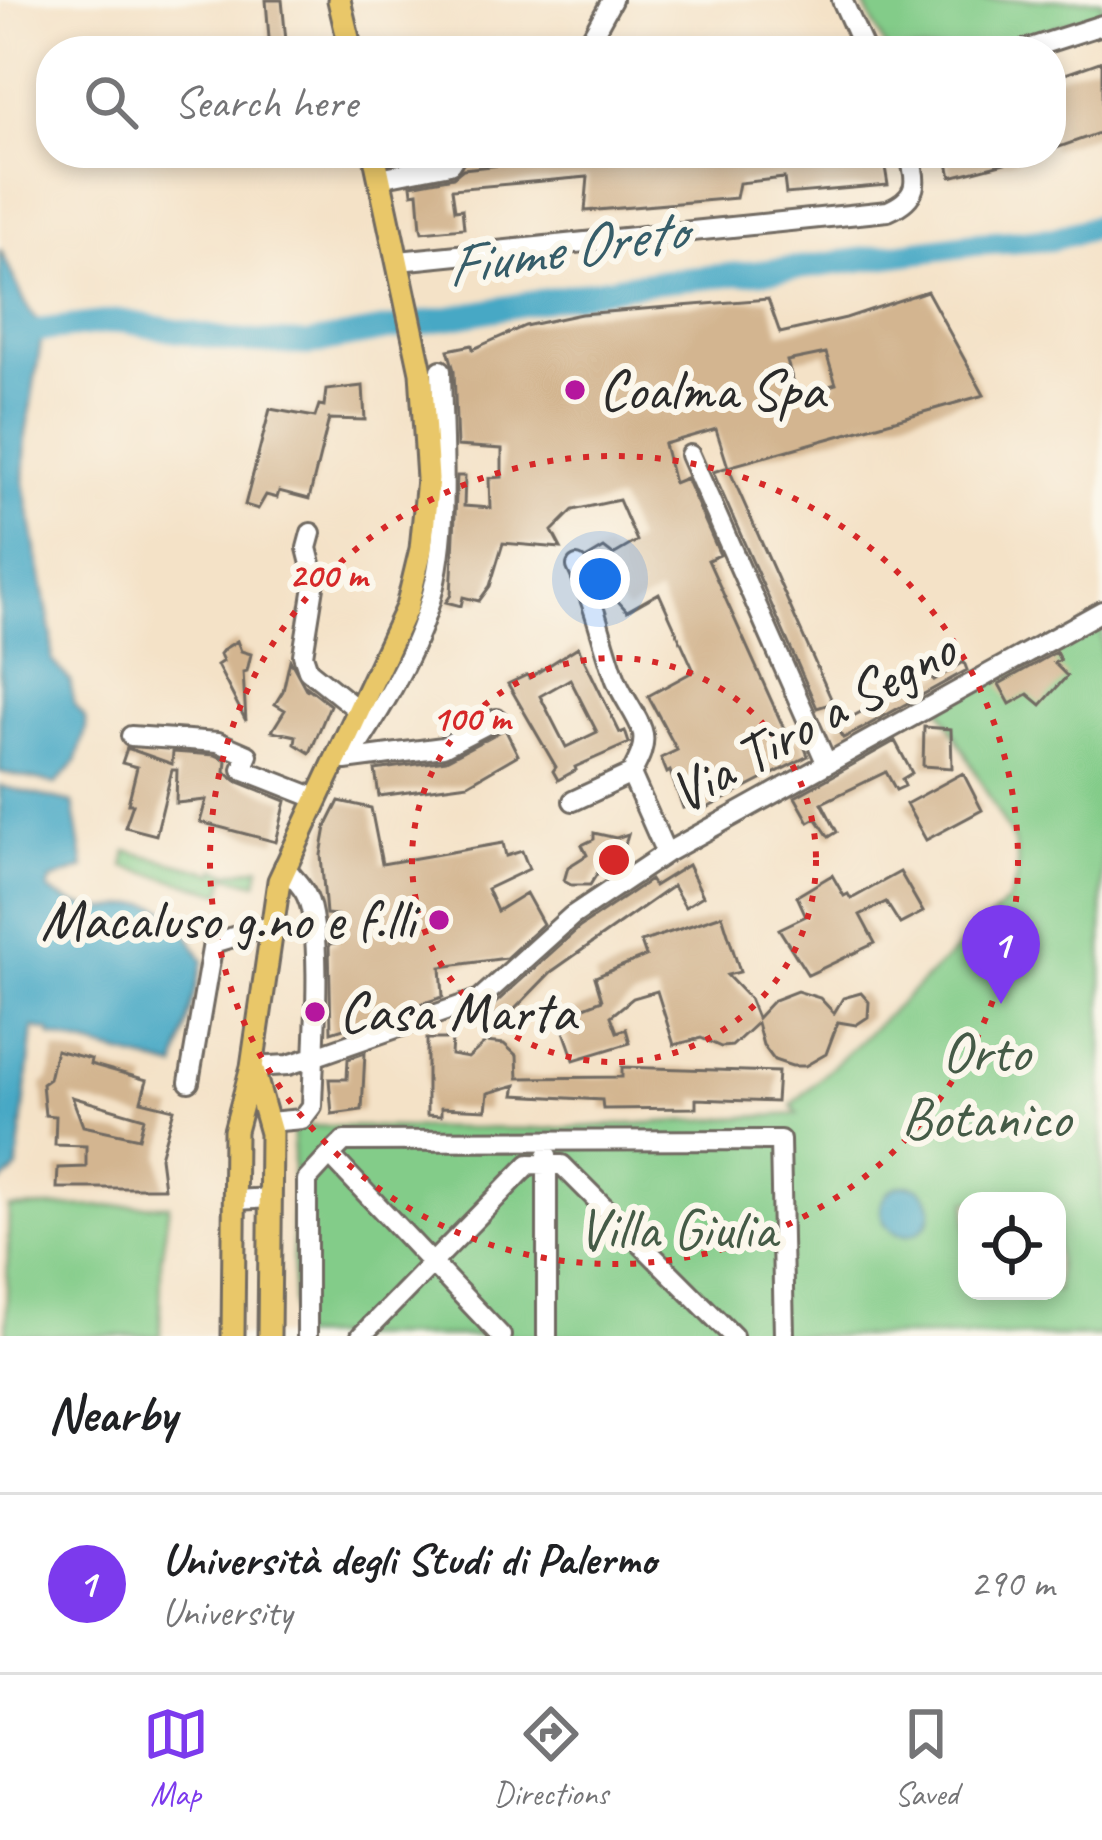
<!DOCTYPE html>
<html lang="en">
<head>
<meta charset="utf-8">
<style>
  :root { --surface:#fff; --page:#f6f6f6; --text:#202124; --muted:#757577; --line:#e0e0e0; --accent:#7c3aed }
  body { margin:0; font-family:Caveat,sans-serif; background:var(--page); color:var(--text) }
  .controls { position:absolute; right:36px; bottom:36px; display:grid; overflow:hidden; border-radius:24px; box-shadow:0 6px 18px #0003 }
  .controls button { width:108px; height:108px; display:grid; place-items:center; padding:0; border:0; border-bottom:3px solid var(--line); background:var(--surface); color:var(--text); font:60px sans-serif }
  .you { position:absolute; left:600px; top:579px; width:42px; height:42px; margin:-30px; border:9px solid #fff; border-radius:50%; background:#1a73e8; box-shadow:0 0 0 18px #1a73e833 }
  .badge { display:grid; place-items:center; width:78px; height:78px; border-radius:50%; background:var(--accent); color:#fff; font-size:39px; font-weight:700 }
  .pin { position:absolute; translate:-50% -99px; filter:drop-shadow(0 3px 6px #0008) }
  .pin::after { content:''; position:absolute; top:63px; width:42px; height:36px; background:inherit; clip-path:polygon(0 0,100% 0,50% 100%) }
  .list { margin:0; padding:0; list-style:none }
  h2 { display:flex; justify-content:space-between; align-items:center; height:156px; margin:0; padding:0 48px; font-size:51px }
  h2 small { font-size:39px; font-weight:400; color:var(--muted) }
  .list li { display:grid; grid-template-columns:78px 1fr auto; gap:36px; align-items:center; box-sizing:border-box; height:180px; padding:0 48px; border-top:3px solid var(--line) }
  .list b { display:block; font-size:45px; white-space:nowrap }
  .list p { margin:0; font-size:39px; white-space:nowrap; color:var(--muted) }
  .list em { font-size:39px; font-style:normal; color:var(--muted) }
  .icon { flex:none; width:66px; height:66px; fill:none; stroke:currentColor; stroke-width:2; stroke-linecap:round; stroke-linejoin:round }
  .map { position:relative; flex:none; width:1102px; height:1336px; overflow:hidden }
  .search { position:absolute; background:var(--surface); box-shadow:0 6px 18px #0003; left:36px; right:36px; top:36px; height:132px; display:flex; align-items:center; gap:30px; box-sizing:border-box; padding:0 42px; border-radius:48px; color:var(--muted); font-size:45px }
  .sheet { height:336px; background:var(--surface) }
  nav { display:flex; justify-content:space-around; align-items:center; box-sizing:border-box; height:168px; border-top:3px solid var(--line); background:var(--surface); font-size:33px; color:var(--muted) }
  nav a { display:grid; justify-items:center; gap:6px }
  nav .on { color:var(--accent) }
  .map>svg:first-child { display:block }
  .green { fill:#83cc89; stroke:#577c5a; stroke-width:3; fill-rule:evenodd }
  .water { fill:#46a8c5; stroke:#386a78; stroke-width:3 }
  .lines { fill:none; stroke-linecap:round; stroke-linejoin:round }
  .river { stroke:#46a8c5; stroke-width:24 }
  .building { fill:#d3b590; fill-rule:evenodd }
  .minor-casing { stroke:#716b62; stroke-width:24 }
  .major-casing { stroke:#716b62; stroke-width:27 }
  .minor { stroke:#fff; stroke-width:18 }
  .major { stroke:#e9c769; stroke-width:21 }
  .ring { fill:none; stroke:#d62828; stroke-width:6; stroke-dasharray:6 12 }
  .poi-dot { fill:#b5179e; stroke:#fbf7ec; stroke-width:4.5 }
  .labels { text-anchor:middle; dominant-baseline:central; stroke-width:12; stroke-linejoin:round; paint-order:stroke }
  .poi-label { font-size:57px; fill:#2b2b2b; stroke:#fbf7ec; text-anchor:start }
  .street-label { font-size:57px; fill:#2b2b2b; stroke:#fbf7ec }
  .park-label { font-size:57px; fill:#455b47; stroke:#fbf7ec }
  .water-label { font-size:60px; font-style:italic; fill:#365d69; stroke:#fbf7ec }
  .centre { fill:#d62828; stroke:#fbf7ec; stroke-width:6 }
  .ring-label { font-size:36px; text-anchor:middle; font-weight:bold; fill:#d62828; stroke:#fbf7ec; stroke-width:12; stroke-linejoin:round; paint-order:stroke }
</style>
</head>
<body>
<div class="map">
<svg width="1102" height="1336" viewBox="0 0 1102 1336">
  <rect width="100%" height="100%" fill="#fbf7ec"/>
  <filter id="ink" filterUnits="userSpaceOnUse"><feTurbulence type="fractalNoise" baseFrequency=".00833" numOctaves="2"/><feDisplacementMap in="SourceGraphic" scale="24" xChannelSelector="R" yChannelSelector="G"/><feConvolveMatrix kernelMatrix="1 2 1 2 8 2 1 2 1" color-interpolation-filters="sRGB"/></filter>
  <filter id="wash" filterUnits="userSpaceOnUse"><feTurbulence type="fractalNoise" baseFrequency=".004" numOctaves="4" result="noise"/><feDisplacementMap in="SourceGraphic" scale="48" xChannelSelector="R" yChannelSelector="G"/><feGaussianBlur stdDeviation="2.7" result="paint"/><feColorMatrix in="noise" values="0 0 0 0 0 0 0 0 0 0 0 0 0 0 0 0 0 1.4 0 .05"/><feComposite in="paint" operator="in"/></filter>
  <g filter="url(#wash)">
    <rect width="100%" height="100%" fill="#f4e2c7"/>
    <path class="green" d="M870,0h232v12l-123,39h-92l-24,-49z
      M1102,621v715h-809v-210l254,3 251,-15 -6,-9 215,-203c11,-21 14,-39 6,-62l-73,-132zM967,1201h90v90h-90z
      M127,851l88,22 1,-4 13,4 31,-6 -3,16 -31,-7 -4,17 -98,-26z
      M169,1205l-8,54 -1,77h-154l3,-128z"/>
    <path class="water" d="M0,249l28,59 15,22 -17,104 -2,49 28,154v23l18,21 4,23 11,14 1,11 -10,33 -20,22 -56,-12z
      M0,786l73,17 11,65 -33,12 -3,9c14,11 37,20 55,20 24,0 45,-13 66,4 15,12 25,32 34,48l-27,107 -125,-32 -1,-5 -17,-3 -16,142 -17,14z
      M881 1210a25 25 0 1 1 50 0a25 25 0 1 1-50 0Z"/>
    <g class="lines">
      <path class="river" d="M43,330l77,-9 115,20 73,3 320,-59 179,-18 168,-23 78,-5 49,-14"/>
    </g>
    <g id="blocks">
      <path class="building" d="M266,0h16l5,51h-17z
        M1102,61v71l-51,18v-71z
        M613,153h219l2,12 50,-4 4,24 -102,9 -2,-16 -45,5 -3,15 -151,13 3,-34 -136,12 3,21 7,-1 2,19 -42,4 -1,-4 -3,-36 -6,1 -1,-8 42,-8 10,-8z
        M946,153h90v2l-85,22z
        M927,291l57,104 -256,72 -12,-38 -52,15 10,39 12,-5 34,77 -12,5 82,182 11,-4 7,18 -111,57 -5,-8 -9,3 -13,-37 -3,2 -6,-15 16,-8 -29,-54 46,-25 -35,-78 -32,18 -10,-11 -10,5 -20,-47 17,-10 9,7 24,-14 -18,-41 -46,10 -21,21 9,17 -58,-5 -13,43 -11,15 -16,-4 -2,9 -15,-4 5,-7 6,-119h8l-1,30 26,2 -1,-30 13,-1v-28l-45,-3 -3,-76 -6,-20 24,-5 1,4 52,-23 56,-12 187,-15 12,34 66,-15zM826,353l10,31 -39,12 -10,-35z
        M363,386l2,34 -36,-1 -20,80 -30,-8 -2,7 -11,-3 -8,14 -13,-4 25,-96 45,8 4,-12 5,1 2,-16z
        M728,467l105,236 -16,5 -104,-236z
        M237,641l4,10 10,3 -4,17 -4,1 3,49 -29,-56 6,-4 -3,-7 4,-5z
        M578,647l42,86 5,-2 4,12 -54,24 1,3 -18,10 -5,-9 3,-4 -48,-83 19,-9 2,3zM570,679l27,53 -31,15 -26,-51z
        M1056,652l4,8 -6,3 13,13 -26,29 -13,-11 -18,10 -11,-20z
        M290,660l17,31v-4l23,18 -20,48 -15,-9 1,-8 -24,-5 13,-21 -10,-6 8,-13z
        M964,662l3,8 -106,59 -18,9 -8,-12 94,-51 5,5z
        M924,727l27,2 1,39 -29,-2z
        M505,729l13,26 -50,29 -89,12 -4,-26 71,-10z
        M895,741l17,32 -10,6 3,7 -9,4 -10,-18 -64,31 15,29 -8,5 -13,-19 -7,4 -14,-25z
        M127,748l45,16 1,-12 42,3 11,5 -1,12 11,9 50,20 -10,41 -76,-20 6,-22 -30,3 1,-33h-5l-16,65 -31,-8 8,-23h-5l9,-37 -15,-4z
        M963,773l19,37 -56,30 -20,-36z
        M339,801l32,7 11,56 121,-21 3,13 16,-5 7,18 -42,20 10,22 29,-18 17,31 -37,34 -65,9 2,30 -112,35 -2,-88 7,-1 1,-28 -11,-1 -5,-59 5,-28z
        M594,833l22,5 12,-4 -8,28 -10,7h-10l-10,16h-19l-7,-4 4,-14 19,-12 -5,-10 12,-6z
        M688,865l15,31 -18,11 -12,-21 -122,86 -41,42 -41,3 20,-8 91,-82 70,-47 4,6z
        M900,872l23,40 -23,12 -14,-22 -26,13 15,28 -67,32 -29,-46 27,-13 -9,-20 35,-21 12,21 4,-2 3,5z
        M722,915l18,57 -13,3 22,23 8,20 17,-18 23,-9 23,7 14,15 9,-15 18,-5 8,9 -1,15 -12,8 -18,-3 -12,32 -21,12h-13l-18,-6 -11,-15 -6,-22 -25,23 -11,1 -20,-9 -27,7 -17,-54 -24,7 -22,18 6,16 9,-3 4,14 -56,17 -15,-43 43,-17 -7,-23 51,-21 -5,-14z
        M427,1039h25l-1,16 17,3 18,-16 18,2 13,12 1,22 104,-1v-10l156,5 -2,30 -80,-3v9l-93,1 -1,-9 -88,-5 2,-10 -28,8 -2,17 -45,-2v8l-14,-1z
        M56,1050l35,9 -1,5 57,16 -6,21 33,8 -14,48 4,31h-107l1,-20 28,-1v-21l-31,-1 1,-29 -11,-1 -3,-31 7,-5zM72,1097l72,21 -5,20 -56,-12z
        M365,1053l-3,57 -30,4 -3,-35h18l1,-20z"/>
    </g>
  </g>
  <g filter="url(#ink)">
    <use href="#blocks" fill-opacity="0" stroke="#716b62" stroke-width="3"/>
    <g class="lines">
      <defs>
        <path id="minor" d="M842,0l23,51
          M584,51l28,-51
          M1021,51l81,-26
          M379,178l71,-14 7,-11
          M399,261l489,-50c30,-13 31,-29 20,-58
          M690,455l136,307
          M311,533l-4,15 8,32 -12,75 5,15 50,40
          M577,566c18,37 25,76 39,114 7,18 20,33 26,50 5,15 -4,31 -11,44l35,79
          M131,736l87,6 30,13 -6,14 74,29
          M349,759c30,-46 61,-96 78,-148 25,-75 15,-162 14,-241
          M345,760l98,-13 54,-28
          M573,801l58,-27
          M252,1067l36,-2 25,-8 167,-58 92,-83 94,-63 436,-242
          M189,1082l24,-139 60,-18
          M269,1122l33,-3 10,-13c1,-45 12,-172 -5,-209 -4,-11 -16,-21 -23,-31
          M547,1155v181
          M236,1200l35,-2
          M307,1336v-156l23,-25
          M361,1336l168,-172 33,1 171,171
          M501,1336l-171,-181 14,-14 436,-1 4,196"/>
        <path id="major" d="M339,0l12,51
          M253,1069l18,64 -2,203
          M233,1336l2,-205 17,-64 27,-186 128,-274 14,-58 7,-70 -7,-107 -47,-219"/>
      </defs>
      <use href="#minor" class="minor-casing"/>
      <use href="#major" class="major-casing"/>
      <use href="#minor" class="minor"/>
      <use href="#major" class="major"/>
    </g>
  </g>
  <g class="ring">
    <circle cx="614" cy="860" r="202"/>
    <circle cx="614" cy="860" r="404"/>
  </g>
  <g class="poi-dot">
    <circle cx="575" cy="390" r="12"/>
    <circle cx="439" cy="920" r="12"/>
    <circle cx="315" cy="1012" r="12"/>
  </g>
  <g class="labels">
    <g class="poi-label">
      <text x="599" y="390">Coalma Spa</text>
      <text x="415" y="920" text-anchor="end">Macaluso g.no e f.lli</text>
      <text x="339" y="1012">Casa Marta</text>
    </g>
    <g class="street-label">
      <text transform="translate(812 721) rotate(-29)">Via Tiro a Segno</text>
    </g>
    <g class="park-label">
      <text x="986" y="1052">Orto<tspan x="986" dy="66">Botanico</tspan></text>
      <text x="677" y="1229">Villa Giulia</text>
    </g>
    <g class="water-label">
      <text transform="translate(565 248) rotate(-9)">Fiume Oreto</text>
    </g>
  </g>
  <circle cx="614" cy="860" r="18" class="centre"/>
  <g class="ring-label">
    <text x="328" y="587">200 m</text>
    <text x="471" y="730">100 m</text>
  </g>
</svg>
<div class="controls">
<button><svg class="icon" aria-label="locate" viewBox="0 0 24 24"><circle cx="12" cy="12" r="6"/><path d="M12 2v4M12 18v4M2 12h4M18 12h4"/></svg></button>
</div>
<div class="you"></div>
<div class="pin badge" style="left:1001px;top:1004px">1</div>
<div class="search"><svg class="icon" aria-label="search" viewBox="0 0 24 24"><circle cx="10" cy="10" r="6"/><path d="M15 15l6 6"/></svg>Search here</div>
</div>
<section class="sheet">
<h2>Nearby<small></small></h2>
<ul class="list">
<li><span class="badge">1</span><div><b>Università degli Studi di Palermo</b><p>University</p></div><em>290 m</em></li>
</ul>
</section>
<nav>
<a class="on"><svg class="icon" aria-label="map" viewBox="0 0 24 24"><path d="M3 6l6-2 6 2 6-2v14l-6 2-6-2-6 2zM9 4v14M15 6v14"/></svg>Map</a>
<a><svg class="icon" aria-label="directions" viewBox="0 0 24 24"><path d="M12 3l9 9-9 9-9-9zM9 14v-3h6M13 9l2 2-2 2"/></svg>Directions</a>
<a><svg class="icon" aria-label="saved" viewBox="0 0 24 24"><path d="M7 4h10v16l-5-4-5 4z"/></svg>Saved</a>
</nav>
</body>
</html>
